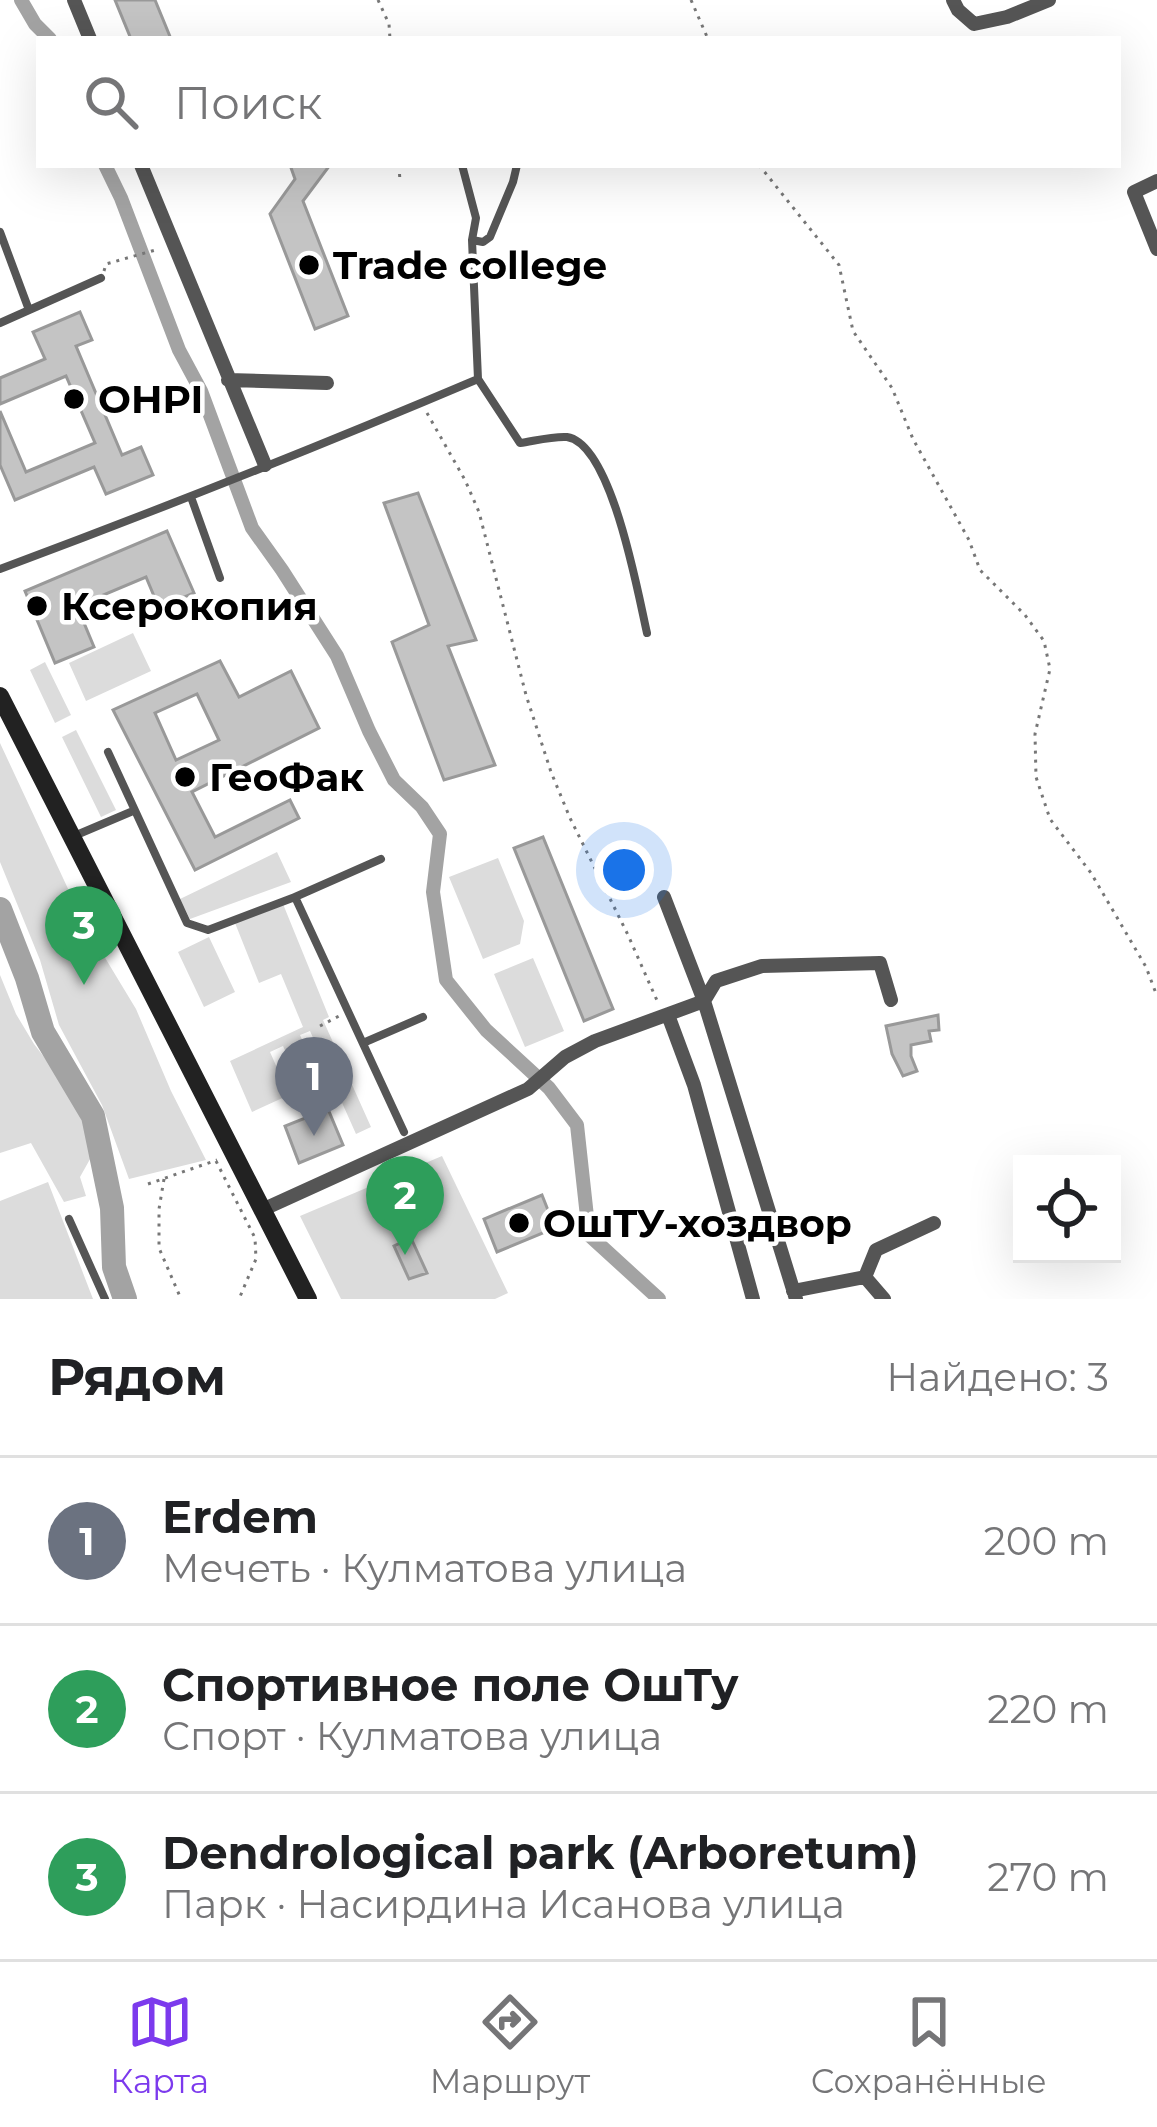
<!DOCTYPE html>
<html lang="ru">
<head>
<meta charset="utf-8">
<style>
  :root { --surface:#fff; --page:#f6f6f6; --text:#202124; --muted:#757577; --line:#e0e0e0; --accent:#7c3aed }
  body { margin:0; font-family:Montserrat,sans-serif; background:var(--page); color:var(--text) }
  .controls { position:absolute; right:36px; bottom:36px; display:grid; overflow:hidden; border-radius:0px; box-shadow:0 12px 48px #0002 }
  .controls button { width:108px; height:108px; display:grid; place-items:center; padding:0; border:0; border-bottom:3px solid var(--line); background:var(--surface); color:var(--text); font:60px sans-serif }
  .you { position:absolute; left:624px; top:870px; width:42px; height:42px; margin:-30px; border:9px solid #fff; border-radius:50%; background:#1a73e8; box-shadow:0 0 0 18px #1a73e833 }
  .badge { display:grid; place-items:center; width:78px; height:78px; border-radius:50%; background:var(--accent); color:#fff; font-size:39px; font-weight:700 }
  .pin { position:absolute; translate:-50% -99px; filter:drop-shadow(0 3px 6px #0008) }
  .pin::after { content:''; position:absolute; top:63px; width:42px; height:36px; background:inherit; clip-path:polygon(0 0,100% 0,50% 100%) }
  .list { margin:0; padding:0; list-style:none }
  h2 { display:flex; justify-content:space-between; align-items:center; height:156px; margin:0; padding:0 48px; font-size:51px }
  h2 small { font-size:39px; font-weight:400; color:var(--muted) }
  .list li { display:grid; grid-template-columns:78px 1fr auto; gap:36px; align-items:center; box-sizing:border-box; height:168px; padding:0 48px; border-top:3px solid var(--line) }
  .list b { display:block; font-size:45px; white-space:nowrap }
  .list p { margin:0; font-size:39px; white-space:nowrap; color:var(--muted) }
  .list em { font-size:39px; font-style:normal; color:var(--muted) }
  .icon { flex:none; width:66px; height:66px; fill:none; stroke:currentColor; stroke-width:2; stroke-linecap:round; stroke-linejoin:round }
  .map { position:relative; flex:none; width:1157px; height:1299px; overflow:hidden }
  .search { position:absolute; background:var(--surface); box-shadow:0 12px 48px #0002; left:36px; right:36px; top:36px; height:132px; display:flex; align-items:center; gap:30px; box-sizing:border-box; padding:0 42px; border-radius:0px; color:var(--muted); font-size:45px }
  .sheet { height:660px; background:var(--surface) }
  nav { display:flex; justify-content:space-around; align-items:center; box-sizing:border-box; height:168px; border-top:3px solid var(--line); background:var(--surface); font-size:33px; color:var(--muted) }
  nav a { display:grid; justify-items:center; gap:6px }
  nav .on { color:var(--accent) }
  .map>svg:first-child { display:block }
  .green { fill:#dcdcdc }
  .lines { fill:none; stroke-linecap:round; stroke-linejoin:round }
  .canal { stroke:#a3a3a3; stroke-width:14 }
  .river { stroke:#a3a3a3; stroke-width:24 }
  .building { fill:#c4c4c4; stroke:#999; stroke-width:3; fill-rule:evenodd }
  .path { stroke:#777; stroke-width:3; stroke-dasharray:3 6; stroke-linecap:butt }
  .service { stroke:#555; stroke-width:8 }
  .minor { stroke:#555; stroke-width:14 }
  .secondary { stroke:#222; stroke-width:18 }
  .poi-dot { fill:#000; stroke:#fff; stroke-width:4.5 }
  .labels { text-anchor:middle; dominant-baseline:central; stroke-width:9; stroke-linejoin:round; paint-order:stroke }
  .poi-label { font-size:39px; font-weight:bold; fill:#000; stroke:#fff; text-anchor:start }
</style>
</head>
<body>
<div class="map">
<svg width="1157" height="1299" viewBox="0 0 1157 1299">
  <rect width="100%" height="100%" fill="#fff"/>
  <path class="green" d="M133,633l18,38 -65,30 -17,-38z
    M45,662l26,53 -16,8 -25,-53z
    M76,730l40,80 -15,7 -39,-80z
    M0,743l84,180 52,86 35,82 35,69 -77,19 -27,-74 -43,-80 -19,-65 -40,-98z
    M277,852l14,30 -101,37 -10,-20z
    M498,858l26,63 -4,23 -37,15 -34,-82z
    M283,904l46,113 -6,3 48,107 -15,7 -46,-103 -10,4 22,49 -6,2 -7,-12 -12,2 -14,-30 -13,6 19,43 -37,17 -22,-51 73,-34 -22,-53 -22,9 -24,-60z
    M209,937l26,55 -31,15 -26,-55z
    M533,958l31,73 -39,16 -31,-73z
    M0,975l16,39 18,30 46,60 14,48 -14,25 6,19 -22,6 -33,-59 -31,10z
    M442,1156l66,137 -13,6h-154l-41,-83z
    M48,1182l45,117h-93v-98z"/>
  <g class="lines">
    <path class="canal" d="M21,0l14,24 15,15
      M105,165l16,33 58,152 22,41 51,137 30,42 55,86 32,75 25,49 28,27 18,27 -7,58 13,88 40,50 63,58 28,37 12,110 70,64"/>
    <path class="river" d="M0,909l27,69 16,54 50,84 19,92 2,59 11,32"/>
  </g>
  <path class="building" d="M115,0h40l16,39h-40z
    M290,165h40l-27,36 45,115 -33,13 -45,-115 25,-35z
    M80,312l12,28 -16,6 46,109 19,-8 12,28 -47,19 -12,-27 -79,33 -15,-35v-54l26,61 69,-29 -29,-67 -66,28v-26l45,-19 -12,-27z
    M418,493l58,147 -28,6 47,119 -51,15 -52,-138 37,-17 -45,-122z
    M167,531l27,62 -35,15 -13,-31 -69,29 17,41 -39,16 -30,-72z
    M220,661l19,36 52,-26 28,57 -127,64 23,45 75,-37 9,18 -104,52 -82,-160zM197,694l22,46 -43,20 -21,-47z
    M543,837l70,172 -29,12 -70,-173z
    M938,1015l1,15 -10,1 2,10 -20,4v11l6,15 -14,5 -11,-22 -6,-28z
    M328,1109l15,36 -44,18 -14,-37z
    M542,1195l13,33 -58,24 -13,-33z
    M411,1238l16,35 -18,6 -15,-33z"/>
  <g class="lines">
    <path class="path" d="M378,0l11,24 1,15
      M691,0l17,39
      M399,165l1,17
      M759,165l80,100 14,66 39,57 21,51 56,101 11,30 45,45 19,26 6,28 -15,65 1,43 14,42 41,54 55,94 11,29
      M104,271l2,-7 53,-15
      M427,413l38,67 14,32 47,183 25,77 19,46 58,117 31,70
      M320,1026l19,-10
      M216,1161l39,77 1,21 -17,40
      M164,1179l-5,30v39l22,51
      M148,1184l69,-24"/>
    <path class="service" d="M462,165l14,53 -4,22 6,139 42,64c14,-2 33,-7 47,-6 45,7 71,157 80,196
      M0,232l29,78
      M472,240l11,2 7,-5 23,-55 4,-17
      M0,323l101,-45
      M191,497l29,81
      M0,569c161,-60 320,-123 478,-190
      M108,752l79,171 21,7 87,-33 86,-38
      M74,836l59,-25
      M295,897l109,235
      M363,1043l60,-26
      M69,1219l36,80"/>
    <path class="minor" d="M74,0l16,39
      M953,0l5,10 16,14 33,-7 42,-17
      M141,165l124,300
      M1157,181l-23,11 23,57
      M228,380l99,3
      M664,897l40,104 92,298
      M668,1015l26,70 59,214
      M264,1209l264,-120 37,-32 30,-16 109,-40 12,-20 46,-15 118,-3 11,37
      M865,1277l11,-27 58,-27
      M793,1291l72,-14 19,22"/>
    <path class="secondary" d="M0,696l308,603"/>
  </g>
  <g class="poi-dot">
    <circle cx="309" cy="265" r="12"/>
    <circle cx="74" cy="399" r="12"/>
    <circle cx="37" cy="606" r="12"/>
    <circle cx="185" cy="777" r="12"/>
    <circle cx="519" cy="1223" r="12"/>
  </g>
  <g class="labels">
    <g class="poi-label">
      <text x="333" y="265">Trade college</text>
      <text x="98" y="399">OHPI</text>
      <text x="61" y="606">Ксерокопия</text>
      <text x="209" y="777">ГеоФак</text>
      <text x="543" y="1223">ОшТУ-хоздвор</text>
    </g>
  </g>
</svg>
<div class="controls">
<button><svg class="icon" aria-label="locate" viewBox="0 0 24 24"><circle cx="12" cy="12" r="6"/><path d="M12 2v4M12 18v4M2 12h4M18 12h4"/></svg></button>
</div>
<div class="you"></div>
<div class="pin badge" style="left:314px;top:1136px;background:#6b7280">1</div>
<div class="pin badge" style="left:405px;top:1255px;background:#2e9e5b">2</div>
<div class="pin badge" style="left:84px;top:985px;background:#2e9e5b">3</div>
<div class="search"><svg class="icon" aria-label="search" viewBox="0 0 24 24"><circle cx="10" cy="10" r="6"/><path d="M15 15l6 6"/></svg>Поиск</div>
</div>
<section class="sheet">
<h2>Рядом<small>Найдено: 3</small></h2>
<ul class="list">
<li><span class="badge" style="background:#6b7280">1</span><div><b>Erdem</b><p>Мечеть · Кулматова улица</p></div><em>200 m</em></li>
<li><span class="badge" style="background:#2e9e5b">2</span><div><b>Спортивное поле ОшТу</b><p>Спорт · Кулматова улица</p></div><em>220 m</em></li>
<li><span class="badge" style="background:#2e9e5b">3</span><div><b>Dendrological park (Arboretum)</b><p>Парк · Насирдина Исанова улица</p></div><em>270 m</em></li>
</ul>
</section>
<nav>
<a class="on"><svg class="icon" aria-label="map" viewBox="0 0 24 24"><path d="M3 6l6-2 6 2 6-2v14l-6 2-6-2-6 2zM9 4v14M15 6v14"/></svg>Карта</a>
<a><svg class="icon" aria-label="directions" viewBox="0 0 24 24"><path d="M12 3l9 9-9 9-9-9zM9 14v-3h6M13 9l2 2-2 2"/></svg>Маршрут</a>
<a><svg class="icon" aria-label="saved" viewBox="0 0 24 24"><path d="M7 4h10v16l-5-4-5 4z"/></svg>Сохранённые</a>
</nav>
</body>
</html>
